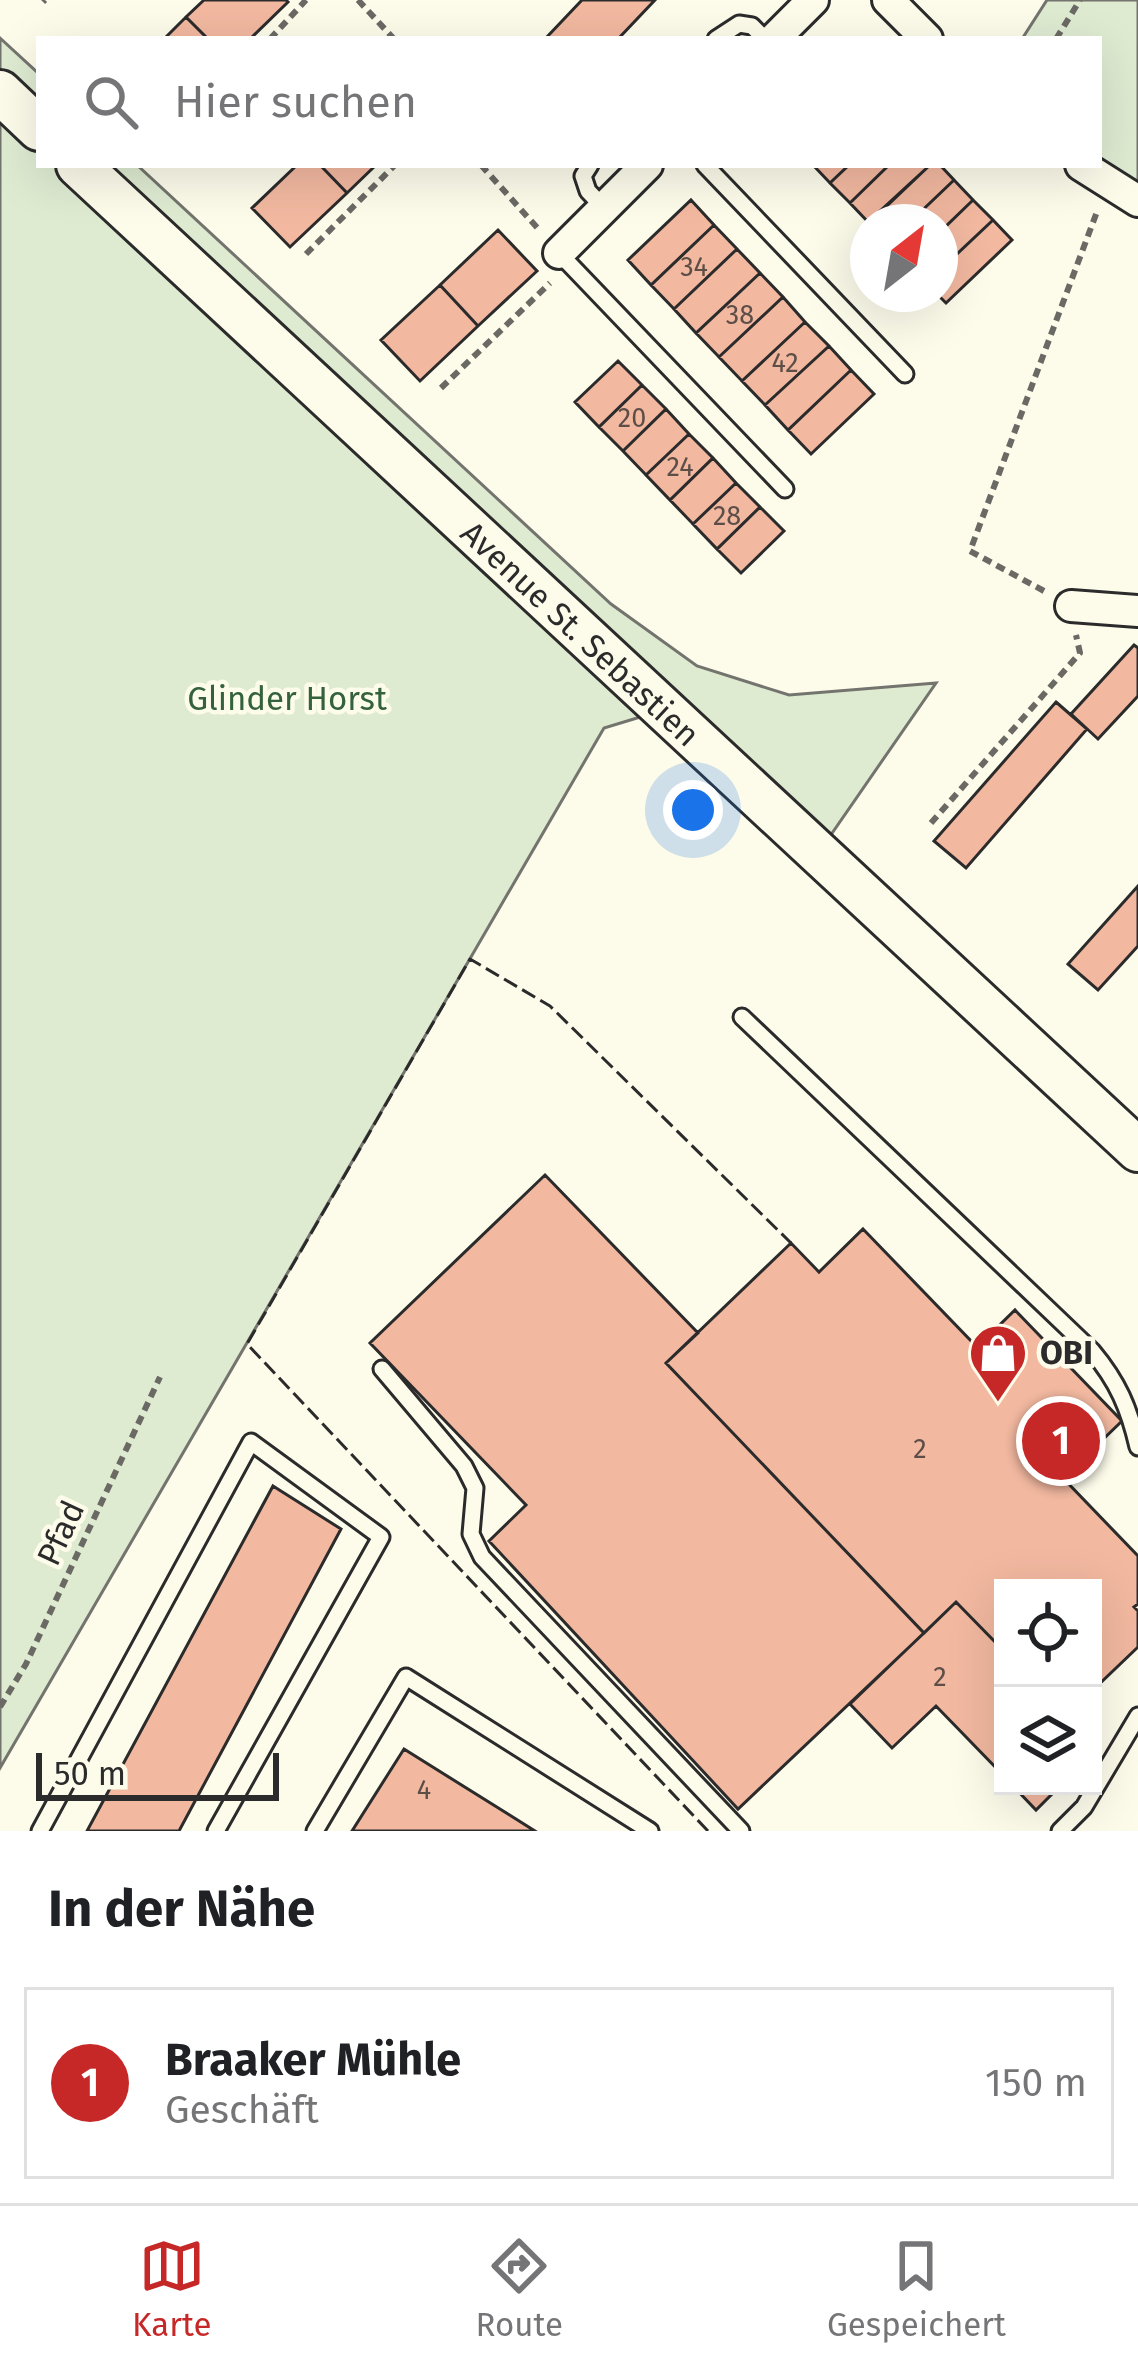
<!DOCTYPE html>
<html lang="de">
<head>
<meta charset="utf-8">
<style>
  :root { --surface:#fff; --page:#f2f2f2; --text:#202124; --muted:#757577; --line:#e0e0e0; --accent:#c62828 }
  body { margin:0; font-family:"Fira Sans",sans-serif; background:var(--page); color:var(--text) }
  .controls { position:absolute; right:36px; bottom:36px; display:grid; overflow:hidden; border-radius:0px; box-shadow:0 12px 48px #0002 }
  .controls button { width:108px; height:108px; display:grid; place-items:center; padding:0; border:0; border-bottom:3px solid var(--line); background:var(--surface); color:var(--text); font:60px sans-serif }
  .compass { position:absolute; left:850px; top:204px; width:108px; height:108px; border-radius:50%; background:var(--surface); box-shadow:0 12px 48px #0002; rotate:31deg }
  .scale { position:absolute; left:36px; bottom:30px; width:243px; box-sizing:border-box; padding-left:12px; border:6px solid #2b2b2b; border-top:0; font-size:33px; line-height:42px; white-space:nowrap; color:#2b2b2b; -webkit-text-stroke:9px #fdfbea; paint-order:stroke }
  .you { position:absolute; left:693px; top:810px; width:42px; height:42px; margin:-30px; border:9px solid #fff; border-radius:50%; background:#1a73e8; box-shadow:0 0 0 18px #1a73e833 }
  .badge { display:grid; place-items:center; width:78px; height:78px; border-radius:50%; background:var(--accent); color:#fff; font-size:39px; font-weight:700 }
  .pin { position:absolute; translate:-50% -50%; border:6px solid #fff; box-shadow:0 3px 12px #0006 }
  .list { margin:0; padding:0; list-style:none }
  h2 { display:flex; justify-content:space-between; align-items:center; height:156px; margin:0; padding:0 48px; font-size:51px }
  h2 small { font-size:39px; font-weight:400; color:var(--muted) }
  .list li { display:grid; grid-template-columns:78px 1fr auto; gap:36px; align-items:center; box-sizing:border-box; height:192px; margin:0 24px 24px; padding:0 24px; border:3px solid var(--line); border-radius:0px }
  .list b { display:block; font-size:45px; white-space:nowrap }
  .list p { margin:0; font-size:39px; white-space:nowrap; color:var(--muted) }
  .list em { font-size:39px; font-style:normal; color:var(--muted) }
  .icon { flex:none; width:66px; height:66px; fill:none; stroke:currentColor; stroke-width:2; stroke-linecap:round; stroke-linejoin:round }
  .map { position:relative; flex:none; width:1138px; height:1831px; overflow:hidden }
  .search { position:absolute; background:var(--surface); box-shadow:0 12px 48px #0002; left:36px; right:36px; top:36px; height:132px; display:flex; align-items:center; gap:30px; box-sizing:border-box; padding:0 42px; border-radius:0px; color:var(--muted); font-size:45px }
  .sheet { height:372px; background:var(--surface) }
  nav { display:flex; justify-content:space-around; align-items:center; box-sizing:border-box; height:168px; border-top:3px solid var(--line); background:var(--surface); font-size:33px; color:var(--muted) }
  nav a { display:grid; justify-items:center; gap:6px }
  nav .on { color:var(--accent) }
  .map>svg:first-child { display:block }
  .green { fill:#deebd1; stroke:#74746e; stroke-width:3 }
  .building { fill:#f2b8a0; stroke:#2b2b2b; stroke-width:3 }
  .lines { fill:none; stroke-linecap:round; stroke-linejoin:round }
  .lane-casing { stroke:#2b2b2b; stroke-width:21 }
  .street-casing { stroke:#2b2b2b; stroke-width:36 }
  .secondary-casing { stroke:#2b2b2b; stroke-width:48 }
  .path { stroke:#6a6964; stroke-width:6; stroke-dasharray:9 6; stroke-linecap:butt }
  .lane { stroke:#fdfbea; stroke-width:15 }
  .street { stroke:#fdfbea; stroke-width:30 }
  .secondary { stroke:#fdfbea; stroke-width:42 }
  .fence { stroke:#2b2b2b; stroke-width:3; stroke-dasharray:15 6; stroke-linecap:butt }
  .labels { text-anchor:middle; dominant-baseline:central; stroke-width:9; stroke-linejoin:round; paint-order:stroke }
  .number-label { font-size:27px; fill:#5d4e48 }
  .street-label { font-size:33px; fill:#2b2b2b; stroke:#fdfbea }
  .park-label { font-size:33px; fill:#34623c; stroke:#fdfbea }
  .poi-label { font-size:33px; font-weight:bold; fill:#2b2b2b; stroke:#fdfbea; text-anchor:start }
</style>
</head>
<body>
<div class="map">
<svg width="1138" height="1831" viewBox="0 0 1138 1831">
  <rect width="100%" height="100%" fill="#fdfbea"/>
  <path class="green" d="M1047,0h91v201l-39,-36v-126h-77z
    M0,38l39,36v91h98l474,439 86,62 92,29 147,-12 -117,169 -159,-141 -56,17 -604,1040z"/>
  <path class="building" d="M204,0h82l2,2 -38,37h-42l-22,-22z
    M582,0h73l-37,39h-73z
    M186,17l22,22h-44z
    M297,165h23l27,28 -57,54 -38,-39z
    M320,165h56l-29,28z
    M813,165h36l-19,18z
    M849,165h40l-39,38 -20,-20z
    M889,165h41l-62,57 -18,-19z
    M930,165h10l14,15 -44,42h-40z
    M954,180l19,20 -33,32v-10h-30z
    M691,200l23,25 -63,60 -23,-25z
    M973,200l20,20 -53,50v-38z
    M993,220l19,20 -66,63 -9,-9 3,-24z
    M714,225l23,24 -63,60 -23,-24z
    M498,230l39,41 -59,55 -38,-41z
    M737,249l23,24 -64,60 -22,-24z
    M760,273l23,24 -64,60 -23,-24z
    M440,285l38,41 -58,55 -39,-41z
    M783,297l22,25 -63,59 -23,-24z
    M805,322l24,24 -64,59 -23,-24z
    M829,346l22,24 -63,60 -23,-25z
    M618,361l24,24 -43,42 -24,-25z
    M851,370l23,24 -63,60 -23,-24z
    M642,385l24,24 -43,42 -24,-24z
    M666,409l23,25 -43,41 -23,-24z
    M689,434l24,24 -43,42 -24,-25z
    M713,458l23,25 -43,41 -23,-24z
    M736,483l24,24 -43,42 -24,-25z
    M760,507l24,24 -43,42 -24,-24z
    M1134,645l4,3v48l-40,43 -27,-25z
    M1056,702l31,27 -121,139 -32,-27z
    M1138,886v60l-40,44 -30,-26z
    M545,1175l153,158 -32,30 258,270 -186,176 -249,-268 37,-36 -156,-162z
    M863,1229l114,118 38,-37 107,111 -59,57 75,78v48l-4,3 4,4v36l-45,43v-102h-90v62l-47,-48 -32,31 -258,-270 125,-120 28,29z
    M273,1486l68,43 -162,302h-92z
    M956,1602l47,48v125l-67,-69 -44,42 -42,-44z
    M404,1749l131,82h-183z
    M1013,1786h47l-24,24z"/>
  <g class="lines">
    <defs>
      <path id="lane" d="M716,39l23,-15 13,2 13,13
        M590,165l-7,11 5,15 16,17
        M705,165l200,209
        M559,253l226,236
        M742,1017l350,334c26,31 37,57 46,96
        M382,1369l82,97 11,22 -4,46 11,23 259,274
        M40,1831l211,-389 130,95 -165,294
        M315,1831l91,-154 244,154
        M1060,1831l24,-24 54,-91"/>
      <path id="street" d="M888,0l39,39
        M774,39l39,-39
        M1081,165l57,36
        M559,253l88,-88
        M1071,606l67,5"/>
      <path id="secondary" d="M0,92l39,37
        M78,165l1060,985"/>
    </defs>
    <use href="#lane" class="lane-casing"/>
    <use href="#street" class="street-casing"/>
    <use href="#secondary" class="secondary-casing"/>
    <path class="path" d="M358,0l36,39
      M43,2l2,-2
      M270,39l36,-39
      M1056,39l24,-39
      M481,165l60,67
      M306,254l89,-89
      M441,388l109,-105
      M1044,591l-74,-40 128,-342
      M931,823l149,-170 -4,-18
      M0,1707l26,-43 134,-287"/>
    <use href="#lane" class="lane"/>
    <use href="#street" class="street"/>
    <use href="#secondary" class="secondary"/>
    <path class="fence" d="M708,1831l-461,-487 223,-385 80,47 241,237"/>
  </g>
  <defs>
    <symbol id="shop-pin" viewBox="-11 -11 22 30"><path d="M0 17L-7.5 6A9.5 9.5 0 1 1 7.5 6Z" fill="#c62828" stroke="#fdfbea"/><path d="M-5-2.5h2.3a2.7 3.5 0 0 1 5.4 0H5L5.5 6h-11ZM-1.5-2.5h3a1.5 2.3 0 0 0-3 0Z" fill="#fff"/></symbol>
  </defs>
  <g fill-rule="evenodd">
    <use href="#shop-pin" x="965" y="1320" width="66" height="90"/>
  </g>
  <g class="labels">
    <g class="number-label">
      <text x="694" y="267">34</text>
      <text x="740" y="315">38</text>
      <text x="785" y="363">42</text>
      <text x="632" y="418">20</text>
      <text x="680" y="467">24</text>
      <text x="727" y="516">28</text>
      <text x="920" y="1449">2</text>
      <text x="940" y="1677">2</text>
      <text x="424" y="1790">4</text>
    </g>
    <g class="street-label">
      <text transform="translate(580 634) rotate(43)">Avenue St. Sebastien</text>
      <text transform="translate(61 1533) rotate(-65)">Pfad</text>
    </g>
    <g class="park-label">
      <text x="287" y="699">Glinder Horst</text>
    </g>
    <g class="poi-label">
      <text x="1040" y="1353">OBI</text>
    </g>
  </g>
</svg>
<div class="controls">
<button><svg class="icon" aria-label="locate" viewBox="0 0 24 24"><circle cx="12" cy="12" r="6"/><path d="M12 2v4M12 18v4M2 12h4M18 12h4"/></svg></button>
<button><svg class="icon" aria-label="layers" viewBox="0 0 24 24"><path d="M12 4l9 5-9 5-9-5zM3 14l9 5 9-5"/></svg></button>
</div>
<svg class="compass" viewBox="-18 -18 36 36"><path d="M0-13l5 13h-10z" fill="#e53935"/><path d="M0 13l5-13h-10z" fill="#757577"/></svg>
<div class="scale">50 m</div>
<div class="you"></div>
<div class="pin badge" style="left:1061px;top:1441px">1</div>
<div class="search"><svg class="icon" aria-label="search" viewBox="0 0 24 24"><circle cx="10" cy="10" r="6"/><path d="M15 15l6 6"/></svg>Hier suchen</div>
</div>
<section class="sheet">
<h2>In der Nähe<small></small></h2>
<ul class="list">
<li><span class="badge">1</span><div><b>Braaker Mühle</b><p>Geschäft</p></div><em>150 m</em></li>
</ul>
</section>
<nav>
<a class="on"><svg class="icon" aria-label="map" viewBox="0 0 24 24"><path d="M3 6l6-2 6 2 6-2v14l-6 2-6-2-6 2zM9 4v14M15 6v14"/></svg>Karte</a>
<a><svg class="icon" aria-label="directions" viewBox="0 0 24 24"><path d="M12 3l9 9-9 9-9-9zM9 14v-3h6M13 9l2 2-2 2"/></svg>Route</a>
<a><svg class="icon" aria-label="saved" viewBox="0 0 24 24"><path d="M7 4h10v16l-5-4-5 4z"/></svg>Gespeichert</a>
</nav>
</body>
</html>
